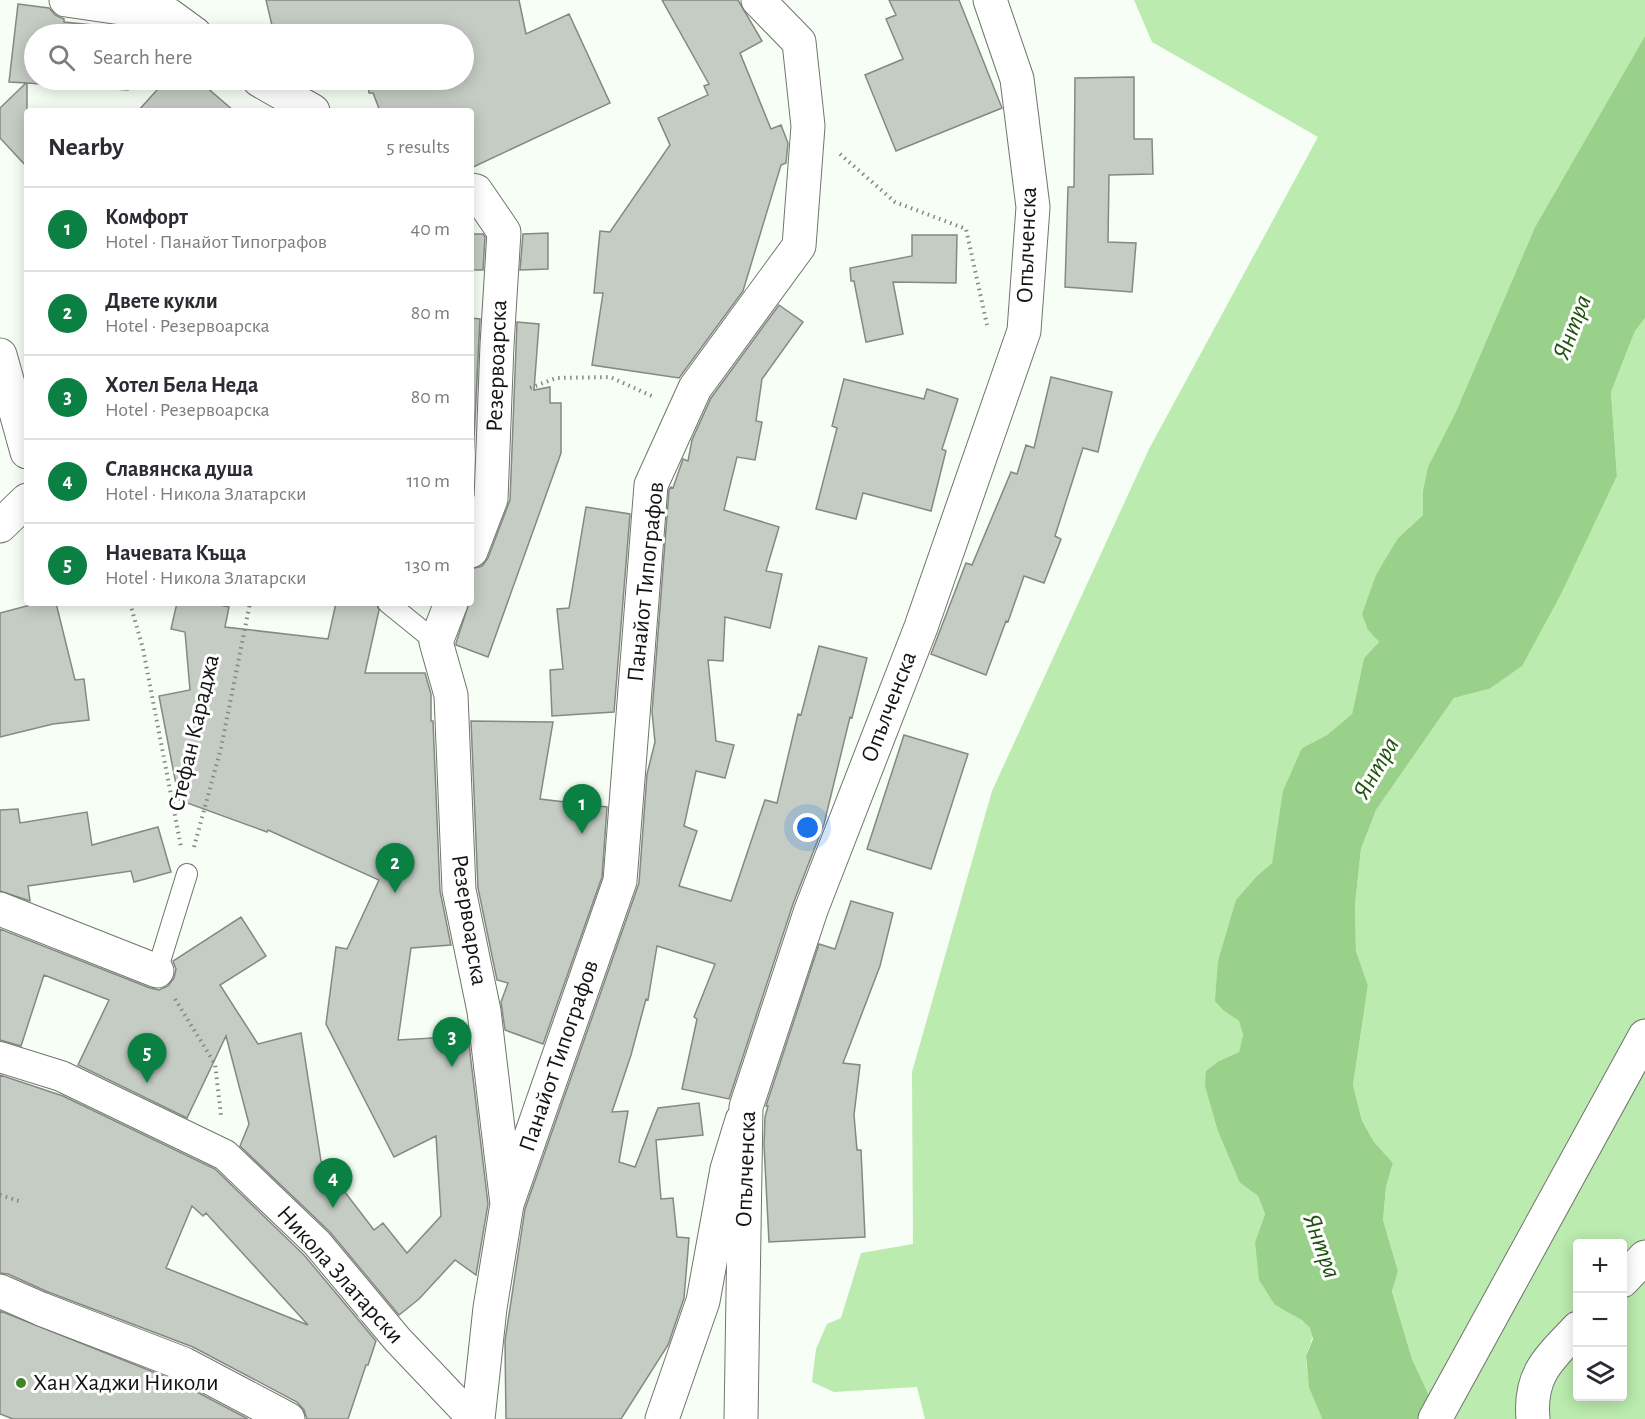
<!DOCTYPE html>
<html lang="en">
<head>
<meta charset="utf-8">
<style>
  :root { --surface:#fff; --page:#f7f7f7; --text:#2b2b33; --muted:#7c7c81; --line:#e1e1e2; --accent:#0b8043 }
  body { margin:0; font-family:"Alegreya Sans",sans-serif; background:var(--page); color:var(--text) }
  .controls { position:absolute; right:18px; bottom:18px; display:grid; overflow:hidden; border-radius:6px; box-shadow:0 3px 15px #0003 }
  .controls button { width:54px; height:54px; display:grid; place-items:center; padding:0; border:0; border-bottom:2px solid var(--line); background:var(--surface); color:var(--text); font:30px sans-serif }
  .you { position:absolute; left:808px; top:828px; width:21px; height:21px; margin:-15px; border:4px solid #fff; border-radius:50%; background:#1a73e8; box-shadow:0 0 0 9px #1a73e833 }
  .badge { display:grid; place-items:center; width:39px; height:39px; border-radius:50%; background:var(--accent); color:#fff; font-size:20px; font-weight:700 }
  .pin { position:absolute; translate:-50% -50px; filter:drop-shadow(0 2px 3px #0008) }
  .pin::after { content:''; position:absolute; top:32px; width:21px; height:18px; background:inherit; clip-path:polygon(0 0,100% 0,50% 100%) }
  .list { margin:0; padding:0; list-style:none }
  h2 { display:flex; justify-content:space-between; align-items:center; height:78px; margin:0; padding:0 24px; font-size:26px }
  h2 small { font-size:20px; font-weight:400; color:var(--muted) }
  .list li { display:grid; grid-template-columns:39px 1fr auto; gap:18px; align-items:center; box-sizing:border-box; height:84px; padding:0 24px; border-top:2px solid var(--line) }
  .list b { display:block; font-size:22px; white-space:nowrap }
  .list p { margin:0; font-size:20px; white-space:nowrap; color:var(--muted) }
  .list em { font-size:20px; font-style:normal; color:var(--muted) }
  .icon { flex:none; width:33px; height:33px; fill:none; stroke:currentColor; stroke-width:2; stroke-linecap:round; stroke-linejoin:round }
  .map { position:relative; flex:none; width:1645px; height:1419px; overflow:hidden }
  .search { position:absolute; background:var(--surface); box-shadow:0 3px 15px #0003; left:24px; top:24px; width:450px; height:66px; display:flex; align-items:center; gap:15px; box-sizing:border-box; padding:0 21px; border-radius:33px; color:var(--muted); font-size:22px }
  .panel { position:absolute; background:var(--surface); box-shadow:0 3px 15px #0003; left:24px; top:108px; width:450px; height:498px; border-radius:6px }
  .map>svg:first-child { display:block }
  .green { fill:#bbebae; fill-rule:evenodd }
  .water { fill:#9ad18a }
  .building { fill:#c5ccc4; stroke:#848982; stroke-width:1.5; fill-rule:evenodd }
  .lines { fill:none; stroke-linecap:round; stroke-linejoin:round }
  .service-casing { stroke:#6f756d; stroke-width:22 }
  .pedestrian-casing { stroke:#6f756d; stroke-width:32 }
  .minor-casing { stroke:#6f756d; stroke-width:35 }
  .tertiary-casing { stroke:#6f756d; stroke-width:35 }
  .primary-casing { stroke:#6f756d; stroke-width:35 }
  .path { stroke:#838882; stroke-width:4; stroke-dasharray:1.5 4.5; stroke-linecap:butt }
  .service { stroke:#fff; stroke-width:20 }
  .pedestrian { stroke:#fff; stroke-width:30 }
  .minor { stroke:#fff; stroke-width:33 }
  .tertiary { stroke:#fff; stroke-width:33 }
  .primary { stroke:#fff; stroke-width:33 }
  .poi-dot { fill:#3f8428; stroke:#fff; stroke-width:2 }
  .labels { text-anchor:middle; dominant-baseline:central; stroke-width:6; stroke-linejoin:round; paint-order:stroke }
  .street-label { font-size:24px; fill:#131512; stroke:#fff }
  .poi-label { font-size:24px; fill:#131512; stroke:#fff; text-anchor:start }
  .water-label { font-size:26px; font-style:italic; fill:#20540d; stroke:#fff }
</style>
</head>
<body>
<div class="map">
<svg width="1645" height="1419" viewBox="0 0 1645 1419">
  <rect width="100%" height="100%" fill="#f7fef5"/>
  <path class="green" d="M1134,0h511v36l-110,191 -112,264v24l-25,23 -30,92 11,12 -15,16 -12,56 -25,21 -25,13 -25,89 -5,26 -14,12 -34,136 15,10 4,14 -4,17 -20,9 21,122 18,13 7,18 -10,28 20,63c11,6 29,12 35,23 6,13 -4,20 -4,32 2,25 7,37 16,59h-397l-8,-32 -83,5 -22,-10 4,-33 11,-25 14,-6 20,-65 52,-9 -1,-172 80,-281 157,-342 169,-312 -166,-95z
    M1645,318v1101h-205l-28,-60 -20,-69 6,-19 -15,-51 3,-33 7,-24 -19,-21 -12,-23 -9,-34 15,-98 -12,-36 -1,-46 6,-56 15,-39 78,-112 35,-9 101,-157 27,-56 -6,-84 24,-61zM1578,1244h44v152h-44z"/>
  <path class="water" d="M1645,36v282l-10,13 -24,61 6,84 -57,120 -38,70 -33,23 -35,9 -78,112 -15,39 -6,56 1,46 12,35 -15,99 9,35 12,22 19,21 -7,24 -3,33 15,51 -6,20 20,68 28,60h-118l-13,-32 -3,-31 7,-17 -3,-11 -8,-8 -27,-15 -16,-25 -4,-38 10,-28 -7,-18 -18,-13 -22,-52 -13,-45 1,-15 13,-10 20,-9 4,-17 -4,-14 -15,-10 -9,-10 3,-40 18,-61 22,-25 14,-12 11,-72 19,-43 25,-13 25,-21 12,-56 15,-16 -11,-12 -6,-16 14,-39 22,-37 25,-23v-24l5,-24 28,-55 79,-185z"/>
  <path class="building" d="M266,0h253l7,34 43,-20 41,89 -139,65v-57h-91l-7,-18h-4l-2,-13h97v-46h-190z
    M662,0h76l24,41 -22,12 31,76 10,-4 7,18 -2,20 -5,2 -38,126 -64,87 -87,-13 11,-72h-9l6,-62 10,1 60,-87 -12,-27 50,-23 -4,-9 5,-2z
    M889,0h70l43,108 -106,43 -31,-76 38,-16 -17,-40 10,-4z
    M18,4l31,4 6,7 9,4v3l68,7v5h-98v46h95l-1,10 -101,-7v84l-27,-29v-30l26,-25 -17,-1z
    M1134,77v62h18l1,35 -44,1 -1,67 28,1 -4,49 -67,-5 3,-100h6l1,-109z
    M166,80h32l36,31h-96z
    M296,80h50l-36,8z
    M548,233v36l-28,1 3,-36z
    M471,234h12l2,3 -2,33h-12z
    M912,235h45l-1,48 -63,-1 10,52 -37,8 -12,-61h-3l-1,-13 62,-12z
    M779,305l24,17 -41,57 -6,42 6,1 -7,38 -18,-3 -13,53 55,17 -13,44 16,3 -12,54 -45,-11 -2,44 -15,-1 8,81 18,4 -9,33 -29,-7 -12,55 13,5 -18,55 52,15 34,-101 12,3 21,-89 3,1 18,-69 48,12 -15,60 -2,-1 -26,107 -31,80 -64,195 -47,-10 15,-70 -3,-2 21,-53 -58,-18 -9,54 -2,-1 -15,56 -19,57 16,-1 -9,51 16,5 23,-59 41,-5 4,32 -47,5 5,59 12,-1 4,39 12,1 -5,60 -16,47 -47,74h-115l-1,-78 20,-132 114,-326 8,-109 8,-32 -3,-30 17,-222 2,-3 2,1 10,-29 5,2 4,-21 19,-42z
    M471,318l9,1 -9,180z
    M517,322l22,2 -5,66 16,-3v16h11v50l-73,204 -32,-12v-2l13,-40h2v-34l11,-3 6,-8 22,-58z
    M1051,377l61,15 -14,60 -15,-4 -28,88 6,3 -17,44 -20,-7 -16,46 -2,-1 -20,54 -55,-21 35,-91 6,2 39,-93 6,2 9,-29 8,3z
    M844,379l80,20 3,-10 31,10 -16,50 4,2 -15,60 -68,-18 -7,26 -40,-10 21,-81 -5,-2z
    M586,507l44,7 -16,198 -62,4 -2,-46 13,-1 -6,-60 12,-1z
    M38,603h18l19,77 9,-1 5,41 -36,4 -53,13v-124z
    M177,603h33l19,4 -4,20 103,12 8,-36h40l3,7 -14,63h60l6,21v27h2l7,170 11,54 -40,3 -13,92 70,-4 20,168 -12,71 -21,-15 -36,39 -20,16 -69,-83 -90,-86 9,-22 -23,-88 -39,82 -109,-53 31,-65 -65,-25 -23,71 -21,-6v-111l150,59 9,2 9,-4 6,-8 2,-9 -3,-8 68,-44 25,39 -46,29 38,59 43,-11 20,128 53,69 9,-7 24,30 34,-37 -5,-80 -42,21 -68,-133 10,-77 11,2 32,-69 -111,-50 -1,2 -88,-32 -20,-104 31,-6 -5,-58 -14,-3z
    M471,721l82,1 -13,77 67,8 -5,70 -59,167 -38,-14 -4,-28 7,-19 -11,-3 -19,-92z
    M904,735l64,19 -37,115 -64,-20z
    M18,809l2,14 67,-11 5,33 66,-18 13,45 -37,10 -3,-11 -103,15 2,15 -30,-10v-81z
    M851,901l42,12 -13,53 -37,97 17,2 -6,50 3,35h4l4,87 -96,5 -5,-97 1,-28 3,-11h-2l53,-162 16,5z
    M0,1075l63,21 152,73 89,86 72,86 -8,24h-2l-18,54h-41l-3,-9 -7,-8 -104,-55 -145,-55 -40,-18 -8,-1zM192,1206l11,10 3,-3 102,112 -142,-57z
    M0,1311l176,70 72,38h-235l-13,-5z"/>
  <g class="lines">
    <defs>
      <path id="service" d="M388,603l48,39
        M157,971l30,-97"/>
      <path id="pedestrian" d="M0,1057l61,19 164,79 92,88 80,96 76,80"/>
      <path id="minor" d="M66,0l103,15 26,19
        M259,80l54,31
        M471,190l5,1 28,41 -7,113 -6,154 -20,52
        M0,355l27,97
        M0,526l27,-26
        M451,603l-15,39 15,53 8,195 25,121 23,193 -17,104 -12,111
        M0,909l157,62
        M507,1204l113,-323 31,-396 44,-97 104,-142 9,-120 -9,-84 -41,-42
        M1622,1281l23,-24
        M0,1291l41,18 143,55 104,55
        M662,1419l41,-118 24,-132 15,-49
        M1533,1419c-4,-45 16,-60 45,-91"/>
      <path id="tertiary" d="M741,1419l5,-312 65,-197 110,-283 103,-296 9,-124 -16,-128 -27,-79"/>
      <path id="primary" d="M1435,1419l210,-383"/>
    </defs>
    <use href="#service" class="service-casing"/>
    <use href="#pedestrian" class="pedestrian-casing"/>
    <use href="#minor" class="minor-casing"/>
    <use href="#tertiary" class="tertiary-casing"/>
    <use href="#primary" class="primary-casing"/>
    <path class="path" d="M840,154l55,48 71,27 21,96
      M530,388l26,-10 54,-1 44,20
      M130,603l13,46 38,198
      M194,847l27,-99 29,-145
      M175,999l40,65 6,51
      M0,1195l19,6"/>
    <use href="#service" class="service"/>
    <use href="#pedestrian" class="pedestrian"/>
    <use href="#minor" class="minor"/>
    <use href="#tertiary" class="tertiary"/>
    <use href="#primary" class="primary"/>
  </g>
  <circle class="poi-dot" cx="21" cy="1383" r="6"/>
  <g class="labels">
    <g class="street-label">
      <text transform="translate(1027 245) rotate(-88)">Опълченска</text>
      <text transform="translate(497 366) rotate(-88)">Резервоарска</text>
      <text transform="translate(646 582) rotate(-84)">Панайот Типографов</text>
      <text transform="translate(889 707) rotate(-69)">Опълченска</text>
      <text transform="translate(194 733) rotate(-77)">Стефан Караджа</text>
      <text transform="translate(469 920) rotate(81)">Резервоарска</text>
      <text transform="translate(559 1056) rotate(-71)">Панайот Типографов</text>
      <text transform="translate(746 1169) rotate(-88)">Опълченска</text>
      <text transform="translate(340 1275) rotate(48)">Никола Златарски</text>
    </g>
    <g class="poi-label">
      <text x="33" y="1383">Хан Хаджи Николи</text>
    </g>
    <g class="water-label">
      <text transform="translate(1572 327) rotate(-69)">Янтра</text>
      <text transform="translate(1376 768) rotate(-60)">Янтра</text>
      <text transform="translate(1322 1246) rotate(70)">Янтра</text>
    </g>
  </g>
</svg>
<div class="controls">
<button>+</button>
<button>−</button>
<button><svg class="icon" aria-label="layers" viewBox="0 0 24 24"><path d="M12 4l9 5-9 5-9-5zM3 14l9 5 9-5"/></svg></button>
</div>
<div class="you"></div>
<div class="pin badge" style="left:582px;top:834px">1</div>
<div class="pin badge" style="left:395px;top:893px">2</div>
<div class="pin badge" style="left:452px;top:1067px">3</div>
<div class="pin badge" style="left:333px;top:1208px">4</div>
<div class="pin badge" style="left:147px;top:1083px">5</div>
<div class="search"><svg class="icon" aria-label="search" viewBox="0 0 24 24"><circle cx="10" cy="10" r="6"/><path d="M15 15l6 6"/></svg>Search here</div>
<section class="panel">
<h2>Nearby<small>5 results</small></h2>
<ul class="list">
<li><span class="badge">1</span><div><b>Комфорт</b><p>Hotel · Панайот Типографов</p></div><em>40 m</em></li>
<li><span class="badge">2</span><div><b>Двете кукли</b><p>Hotel · Резервоарска</p></div><em>80 m</em></li>
<li><span class="badge">3</span><div><b>Xотел Бела Неда</b><p>Hotel · Резервоарска</p></div><em>80 m</em></li>
<li><span class="badge">4</span><div><b>Славянска душа</b><p>Hotel · Никола Златарски</p></div><em>110 m</em></li>
<li><span class="badge">5</span><div><b>Начевата Къща</b><p>Hotel · Никола Златарски</p></div><em>130 m</em></li>
</ul>
</section>
</div>
</body>
</html>
